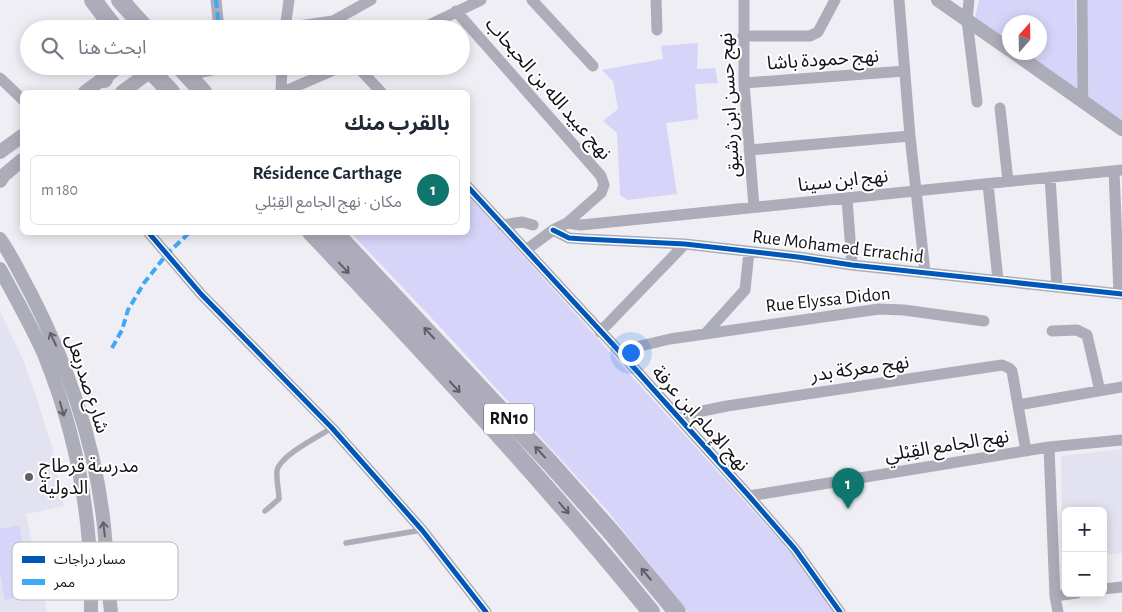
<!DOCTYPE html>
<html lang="ar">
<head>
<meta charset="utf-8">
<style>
  :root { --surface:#fff; --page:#f6f6f7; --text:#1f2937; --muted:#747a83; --line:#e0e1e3; --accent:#0f766e }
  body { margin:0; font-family:"Alegreya Sans","Noto Sans Arabic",sans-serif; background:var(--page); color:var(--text); direction:rtl }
  .controls { position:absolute; right:15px; bottom:15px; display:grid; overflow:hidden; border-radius:8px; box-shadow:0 2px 12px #0003 }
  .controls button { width:45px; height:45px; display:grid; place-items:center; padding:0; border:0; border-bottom:1px solid var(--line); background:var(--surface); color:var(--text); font:25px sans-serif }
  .compass { position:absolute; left:1002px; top:15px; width:45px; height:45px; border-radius:50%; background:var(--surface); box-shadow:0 2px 12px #0003; rotate:20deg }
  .you { position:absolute; left:630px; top:352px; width:18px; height:18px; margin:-12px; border:4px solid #fff; border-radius:50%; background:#1a73e8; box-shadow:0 0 0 8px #1a73e833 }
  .badge { display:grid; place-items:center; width:32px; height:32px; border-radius:50%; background:var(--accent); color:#fff; font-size:16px; font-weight:700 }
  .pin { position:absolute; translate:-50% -41px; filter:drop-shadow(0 1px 2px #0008) }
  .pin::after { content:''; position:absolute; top:26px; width:18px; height:15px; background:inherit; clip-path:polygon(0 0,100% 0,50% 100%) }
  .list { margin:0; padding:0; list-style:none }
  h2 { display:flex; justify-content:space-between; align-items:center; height:65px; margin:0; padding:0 20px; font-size:21px }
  h2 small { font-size:16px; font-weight:400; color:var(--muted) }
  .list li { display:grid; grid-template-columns:32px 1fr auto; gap:15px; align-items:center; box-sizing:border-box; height:70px; margin:0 10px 10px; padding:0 10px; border:1px solid var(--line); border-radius:8px }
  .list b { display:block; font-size:19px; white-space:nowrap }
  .list p { margin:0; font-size:16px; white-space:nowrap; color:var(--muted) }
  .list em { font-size:16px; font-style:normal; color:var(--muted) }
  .icon { flex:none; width:28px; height:28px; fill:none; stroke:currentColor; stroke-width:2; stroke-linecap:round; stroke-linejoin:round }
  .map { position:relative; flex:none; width:1122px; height:612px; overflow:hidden; direction:ltr }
  .search { position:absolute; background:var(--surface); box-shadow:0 2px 12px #0003; left:20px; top:20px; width:450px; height:55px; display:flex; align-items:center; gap:12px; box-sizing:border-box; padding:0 18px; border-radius:28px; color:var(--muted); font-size:19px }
  .panel { position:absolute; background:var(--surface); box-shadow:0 2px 12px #0003; left:20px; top:90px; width:450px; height:145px; border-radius:8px; direction:rtl }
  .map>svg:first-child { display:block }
  .built { fill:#e2e2f0 }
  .green { fill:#d6d4f8 }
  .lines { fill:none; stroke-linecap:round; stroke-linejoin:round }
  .service { stroke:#adadb9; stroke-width:5.5 }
  .minor { stroke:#adadb9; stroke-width:11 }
  .tertiary { stroke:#adadb9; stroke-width:14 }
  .trunk { stroke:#aeacba; stroke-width:18 }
  .quiet { stroke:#3fa9f5; stroke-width:4; stroke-dasharray:8 4; stroke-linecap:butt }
  .cycleway-casing { stroke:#fff; stroke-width:8 }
  .cycleway { stroke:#0057b8; stroke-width:5 }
  .oneway { stroke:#605f68 }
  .oneway2 { stroke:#606068 }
  .poi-dot { fill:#5f5f64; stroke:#fff; stroke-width:2 }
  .labels { text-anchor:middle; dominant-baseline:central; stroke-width:4; stroke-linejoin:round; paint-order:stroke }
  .shield { fill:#fff; stroke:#59595d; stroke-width:1 }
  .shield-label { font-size:18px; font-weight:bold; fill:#121217 }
  .street-label { font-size:19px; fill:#121217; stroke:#fff }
  .poi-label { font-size:19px; fill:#121217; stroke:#fff; text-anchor:start }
  .key { fill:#fff; stroke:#b8b8b9; stroke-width:1 }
  .key-label { font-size:14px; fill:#121217 }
</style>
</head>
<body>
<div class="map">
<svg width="1122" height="612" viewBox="0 0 1122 612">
  <rect width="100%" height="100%" fill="#eeeef4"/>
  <path class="built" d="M0,311l24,51 13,37 15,48 12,59 -38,8 21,98h-47z
    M1122,449v104l-19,2v-44h-37v79h-3l-2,-134z"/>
  <path class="green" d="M979,0h96l3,91 -54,-38 16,-1v-30h-30l-1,20 -34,-25z
    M1087,0h35v121l-33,-22z
    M698,43l-1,26 18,-1 3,15 -23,1 3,35 -32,4 11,71 -49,6 -8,-5 -3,-62 -14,-12 15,-12 -5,-28 -11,-11 61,-11 -2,-13z
    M468,195l326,361 42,56h-148l-82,-103 -163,-179 -92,-97 117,-1z
    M19,525l13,70 -27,5 -5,-26v-45z"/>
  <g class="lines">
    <path class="service" d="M265,511l14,-12c0,-9 -3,-19 -2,-28 2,-15 42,-35 55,-43
      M346,543l76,-13"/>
    <path class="minor" d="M216,0l3,29
      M532,0l61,66
      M656,0l1,30
      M744,0v83l10,124
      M899,0l11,136 15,136
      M969,0l-2,20 10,82
      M1082,0l1,102
      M456,11l145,165 3,9 -3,8 -34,30 -14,7 -27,20
      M285,28l48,-7 38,-21
      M285,29l4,-29
      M421,29l60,-29
      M743,36h67l8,-4 17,-32
      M357,66l24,26
      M187,75l45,-9
      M0,78l22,21
      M744,83l161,-12
      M281,92l1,-26
      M283,92l60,-26
      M1000,108l8,73
      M749,150l161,-14
      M1114,171l5,122
      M1050,177l7,110
      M988,184l10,96
      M468,187l151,164 130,145 46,53 45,63
      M847,199l5,66
      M567,223l14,2 541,-55
      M502,225l20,-3 11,3
      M553,230l16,8 15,1 101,5 113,13 54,8 270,29
      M148,232l53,62 131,134 90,102 64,82
      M1052,331l25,-1 10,5 13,56
      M600,332l85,-88
      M706,333l39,-43 4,-38
      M619,351l51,-12 209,-30 25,1 80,11
      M1018,405l104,-18
      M678,416l49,-10 275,-41 7,3 3,3 14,80
      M1049,447l6,149 3,16
      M749,496l300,-49 73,-7
      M1103,589l19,-2
      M1055,596l22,-3"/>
    <path class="tertiary" d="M938,0l72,50
      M1013,52l109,77
      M85,92l35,-26
      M122,92l26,-19
      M0,152l22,-16
      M0,181l4,-6 18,-15
      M0,239c12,17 20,35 30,53 35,68 62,142 72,218 5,34 5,68 9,102
      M0,269c15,28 31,56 44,85 24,59 40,126 45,189 2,23 2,46 2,69"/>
    <path class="trunk" d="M93,0l22,29
      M120,0l26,29
      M137,66c10,9 19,9 28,0
      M179,66l24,26
      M153,73l18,19
      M104,79l6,-13
      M311,232c117,124 233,248 340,380
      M334,232l216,231 62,70 65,79"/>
    <path class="quiet" d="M216,0l3,29
      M223,66l1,2
      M112,348l10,-18 6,-20 16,-27 23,-29 23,-22"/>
    <defs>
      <path id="cycleway" d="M468,187l151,164 130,145 46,53 45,63
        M553,230l16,8 15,1 101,5 113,13 54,8 270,29
        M148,232l53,62 131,134 90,102 64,82"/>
    </defs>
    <use href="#cycleway" class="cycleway-casing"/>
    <use href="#cycleway" class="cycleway"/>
  </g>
  <defs><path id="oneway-shaft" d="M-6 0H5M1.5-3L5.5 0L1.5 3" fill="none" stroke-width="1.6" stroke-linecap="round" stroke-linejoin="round" transform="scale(1.25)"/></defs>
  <g class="oneway">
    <use href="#oneway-shaft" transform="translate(344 268) rotate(47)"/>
    <use href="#oneway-shaft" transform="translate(429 333) rotate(-133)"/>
    <use href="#oneway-shaft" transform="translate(455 387) rotate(47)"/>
    <use href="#oneway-shaft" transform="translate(540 452) rotate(-133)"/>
    <use href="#oneway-shaft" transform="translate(564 508) rotate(49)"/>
    <use href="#oneway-shaft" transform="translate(646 574) rotate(-130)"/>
  </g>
  <g class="oneway2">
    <use href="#oneway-shaft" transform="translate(53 339) rotate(-115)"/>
    <use href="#oneway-shaft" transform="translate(62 409) rotate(74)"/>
    <use href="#oneway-shaft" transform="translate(104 529) rotate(-97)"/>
  </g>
  <circle class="poi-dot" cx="29" cy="477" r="5"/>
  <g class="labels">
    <rect class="shield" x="484" y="403.5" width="50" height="31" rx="4"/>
    <g class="shield-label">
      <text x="509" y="419">RN10</text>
    </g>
    <g class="street-label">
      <text transform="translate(823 60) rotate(-4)">نهج حمودة باشا</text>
      <text transform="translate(548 89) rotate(49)">نهج عبيد الله بن الحبحاب</text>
      <text transform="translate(730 105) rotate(-93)">نهج حسن ابن رشيق</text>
      <text transform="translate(843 181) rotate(-6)">نهج ابن سينا</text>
      <text transform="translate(838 247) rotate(7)">Rue Mohamed Errachid</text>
      <text transform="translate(828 300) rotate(-6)">Rue Elyssa Didon</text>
      <text transform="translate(860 369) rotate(-8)">نهج معركة بدر</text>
      <text transform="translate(87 384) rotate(72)">شارع صدربعل</text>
      <text transform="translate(700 419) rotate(48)">نهج الإمام ابن عرفة</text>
      <text transform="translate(947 446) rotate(-9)">نهج الجامع القِبْلي</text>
    </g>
    <g class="poi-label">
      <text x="39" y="466">مدرسة قرطاج<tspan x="39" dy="22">الدولية</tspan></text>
    </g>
  </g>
  <rect x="12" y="542" width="166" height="58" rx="8" class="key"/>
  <rect x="22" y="556" width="23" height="7" fill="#0057b8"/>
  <rect x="22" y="579" width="23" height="6" fill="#3fa9f5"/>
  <g class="key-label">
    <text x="54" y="564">مسار دراجات</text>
    <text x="54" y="587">ممر</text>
  </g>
</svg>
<div class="controls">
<button>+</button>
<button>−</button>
</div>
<svg class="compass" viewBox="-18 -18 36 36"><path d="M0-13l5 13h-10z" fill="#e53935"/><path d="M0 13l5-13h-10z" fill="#747a83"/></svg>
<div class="you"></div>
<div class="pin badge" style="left:848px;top:509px">1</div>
<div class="search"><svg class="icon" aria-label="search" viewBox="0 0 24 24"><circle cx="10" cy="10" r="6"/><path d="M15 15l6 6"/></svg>ابحث هنا</div>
<section class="panel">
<h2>بالقرب منك<small></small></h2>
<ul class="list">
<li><span class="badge">1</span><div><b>Résidence Carthage</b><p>مكان · نهج الجامع القِبْلي</p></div><em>180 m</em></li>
</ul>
</section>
</div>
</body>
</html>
